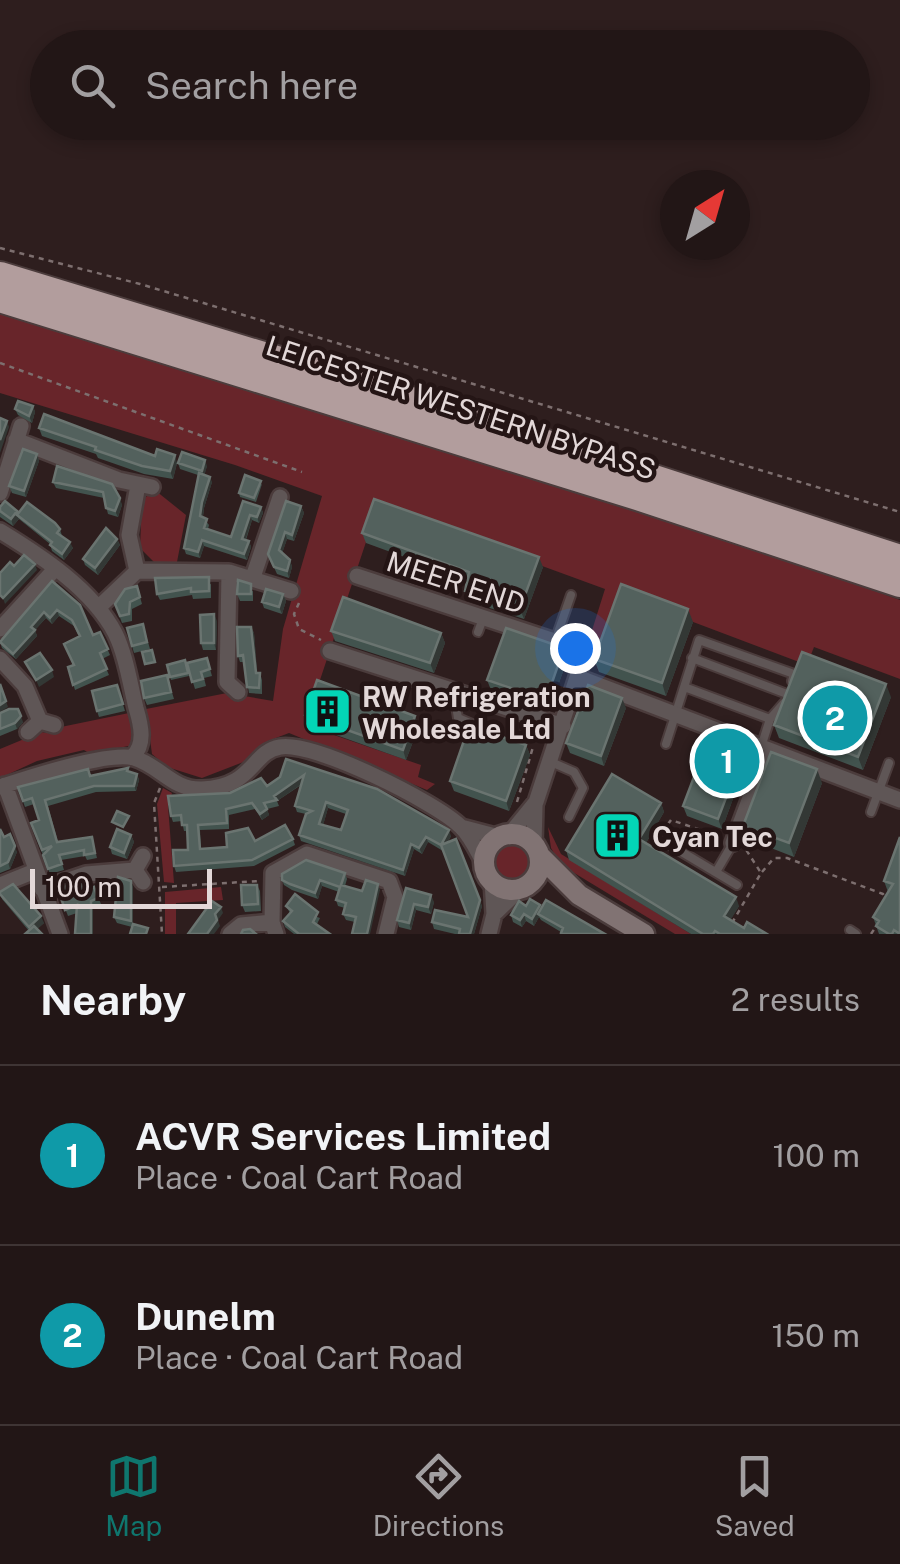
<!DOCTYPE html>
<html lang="en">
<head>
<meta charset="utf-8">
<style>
  :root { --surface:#221616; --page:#2a1f1f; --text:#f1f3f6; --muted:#a29fa1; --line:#3f3535; --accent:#0f766e }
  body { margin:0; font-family:"Public Sans",sans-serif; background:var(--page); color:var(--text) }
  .compass { position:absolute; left:660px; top:170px; width:90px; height:90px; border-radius:50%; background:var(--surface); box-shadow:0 5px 15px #0003; rotate:37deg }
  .scale { position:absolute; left:30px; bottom:25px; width:182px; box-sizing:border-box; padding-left:10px; border:5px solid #e3d8d8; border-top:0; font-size:28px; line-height:35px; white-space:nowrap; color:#e3d8d8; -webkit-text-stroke:8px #241515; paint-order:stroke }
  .you { position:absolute; left:575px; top:648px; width:35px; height:35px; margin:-25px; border:8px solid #fff; border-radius:50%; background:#1a73e8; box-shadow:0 0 0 15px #1a73e833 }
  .badge { display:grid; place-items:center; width:65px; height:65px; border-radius:50%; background:var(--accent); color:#fff; font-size:32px; font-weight:700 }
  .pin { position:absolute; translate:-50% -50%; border:5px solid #fff; box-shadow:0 2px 10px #0006 }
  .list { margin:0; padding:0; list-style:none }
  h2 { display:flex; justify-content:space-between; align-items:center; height:130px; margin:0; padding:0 40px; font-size:42px }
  h2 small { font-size:32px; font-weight:400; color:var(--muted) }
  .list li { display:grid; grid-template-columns:65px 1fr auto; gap:30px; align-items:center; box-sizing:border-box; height:180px; padding:0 40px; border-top:2px solid var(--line) }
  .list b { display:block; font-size:38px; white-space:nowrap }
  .list p { margin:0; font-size:32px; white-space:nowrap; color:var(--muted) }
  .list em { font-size:32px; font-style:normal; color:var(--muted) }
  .icon { flex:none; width:55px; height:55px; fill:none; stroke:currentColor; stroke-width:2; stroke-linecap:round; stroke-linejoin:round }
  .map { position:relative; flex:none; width:900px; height:934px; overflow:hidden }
  .search { position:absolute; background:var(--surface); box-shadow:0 5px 15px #0003; left:30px; right:30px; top:30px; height:110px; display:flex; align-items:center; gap:25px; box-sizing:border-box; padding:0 35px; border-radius:55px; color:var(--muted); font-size:38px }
  .sheet { height:490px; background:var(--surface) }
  nav { display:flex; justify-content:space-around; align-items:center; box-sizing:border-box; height:140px; border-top:2px solid var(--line); background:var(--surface); font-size:28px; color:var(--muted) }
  nav a { display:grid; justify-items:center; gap:5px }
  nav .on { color:var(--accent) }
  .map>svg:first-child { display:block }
  .green { fill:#68252a }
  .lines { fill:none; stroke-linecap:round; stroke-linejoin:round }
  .lane-casing { stroke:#4b3c3c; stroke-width:12 }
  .street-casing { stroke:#4b3c3c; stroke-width:20 }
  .secondary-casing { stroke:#4b3c3c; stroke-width:25 }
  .highway-casing { stroke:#4b3c3c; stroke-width:32 }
  .path { stroke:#7d6f6f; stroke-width:2.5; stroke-dasharray:5 5; stroke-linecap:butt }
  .lane { stroke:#5f5656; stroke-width:8 }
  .street { stroke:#5f5656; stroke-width:15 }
  .secondary { stroke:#817373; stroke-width:20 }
  .highway { stroke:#b29d9d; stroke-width:28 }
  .wall { fill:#42534e; fill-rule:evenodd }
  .shaded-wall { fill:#333835 }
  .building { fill:#53615d; stroke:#6a7470; stroke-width:2.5; fill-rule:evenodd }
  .labels { text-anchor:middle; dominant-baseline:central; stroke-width:9; stroke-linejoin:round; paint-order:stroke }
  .street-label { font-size:28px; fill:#e3d8d8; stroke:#241515 }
  .poi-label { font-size:28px; font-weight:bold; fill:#e3d8d8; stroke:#241515; text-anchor:start }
</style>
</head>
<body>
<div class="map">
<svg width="900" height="934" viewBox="0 0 900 934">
  <rect width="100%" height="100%" fill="#2e1e1e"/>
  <path class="green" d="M0,309l663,207 237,84v79l-86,-32 -7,18 -180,-68 -28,75 -11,-29 17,-54 -227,-83 -73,219 116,40 -3,12 17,7 -8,6 -138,-57 -21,8 -22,20 -44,17 -35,-11 -15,-13 -6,-45 81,-16 46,8 10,-72 39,-133 -87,-31 -235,-72z
    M156,491l30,24 -9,47 -22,1 -15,-15 2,-49z
    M129,713l4,25 -4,8 -40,7 -5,-3 -47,11 -37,17v-29l41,-17 13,2 2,-6z
    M163,788l9,5 -4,13 6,77 -10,-1 -7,-78z
    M548,827l13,27 130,80h-16l-114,-69 -10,-17z
    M492 861a21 21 0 1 1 42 0a21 21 0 1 1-42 0Z
    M221,887l2,13 -47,3v31h-11v-42z"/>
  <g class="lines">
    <defs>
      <path id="lane" d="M478,632l6,-16
        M555,641l16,-46
        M692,658l95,36
        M687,688l83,31
        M461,691l-5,15 2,12 14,6
        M666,744l33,-104 95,34 -2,7
        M761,747l9,-28 14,-16
        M551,762l23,10 9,16 -14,29
        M871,812l18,-49
        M670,845l67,40
        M716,872l17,-29
        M850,930l6,4"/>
      <path id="street" d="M16,440l103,40 33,7
        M0,493l21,-67
        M0,531c41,25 92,58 115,102 11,22 15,51 21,75 5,17 10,37 -4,49
        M137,571l-8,-36 9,-50
        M229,572l-2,110 11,10
        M357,576l216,71 10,12 -47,143 -26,32
        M253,577l27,-80
        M98,608l39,-37 92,1 62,19
        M0,629l55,-60
        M330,651l233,75
        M0,659l25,27 15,35
        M580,678l320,122
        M28,732l12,-11 14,4
        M5,785l55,149
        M0,787c27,-9 108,-36 134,-29 27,8 38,32 68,31 52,-2 49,-37 78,-42 34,-6 155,55 180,79 11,10 18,27 25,39
        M461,827l38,10
        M733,843l35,-93
        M534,845l1,-39
        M143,856l-8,14 8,12
        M0,885l35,-14
        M42,889l44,-15 49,-4
        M494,914l27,-26
        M230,934l11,-9 31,-3
        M276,934l-4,-12 1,-49 34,-19 82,27 6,16 -9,37
        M489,934l5,-20 -2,-34"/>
      <path id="secondary" d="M484 862a28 28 0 1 1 56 0a28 28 0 1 1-56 0Z
        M539,855l40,40 65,39"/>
      <path id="highway" d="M0,276l457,139 443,144
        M0,298l637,198 263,87"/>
    </defs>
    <use href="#lane" class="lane-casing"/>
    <use href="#street" class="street-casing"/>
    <use href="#secondary" class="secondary-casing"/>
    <use href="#highway" class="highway-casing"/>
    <path class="path" d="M0,248l140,36 760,228
      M0,363l302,109
      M299,603l-5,11 5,15 22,11
      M160,788l-6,15 8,131
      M517,802l16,-55
      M650,848l21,-28 48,16
      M762,872l12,-14h13l96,36 4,6
      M162,887l97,-6
      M732,923l29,-50 -16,-25
      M871,934l6,-9"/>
    <use href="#lane" class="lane"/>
    <use href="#street" class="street"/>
    <use href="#secondary" class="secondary"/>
    <use href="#highway" class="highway"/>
  </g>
  <path class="wall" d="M33,406l2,6 -3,11 -14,-8 -3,-6z
    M39,428l138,35 -4,16 -29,-5 -46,-16 -2,-4 -54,-18z
    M37,454l2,7 -13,36 -14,-4 -3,-7z
    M178,463l29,3 -3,9 8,7 -8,26 -1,9 6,8 -1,4 23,8 12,-36 18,6 2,6 -4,10 -7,-3 -6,20 3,1 2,6 -4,13 -43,-14 -4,12 -14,-4 -2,-6 14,-73 -18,-6z
    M53,482l59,2 10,21 -4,12 -10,-3 -4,-16 -48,-10z
    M262,484l-6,18 -16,-5 -1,-4z
    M301,506l3,7 -10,28 -7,-2 -5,14 8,7 2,7 -3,11 -12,-4 -9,-20z
    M0,507l17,4 1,2 42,16 2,7 11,12 -9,12 -12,-9 -2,-7 -31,-25 -6,7 -13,-9z
    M362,533l181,34 -19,52 -56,-18 -3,-10 2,-11 -101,-37z
    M117,539l3,6 -22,30 -13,-10 -2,-6z
    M52,581l41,54 7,-3 10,23 -8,4 7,16 -34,15 -7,-23 6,-2 5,-28 -5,-11 -15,-10 -7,8 -6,-6 -11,12 2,6 -21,23 -14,-11 -2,-6z
    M211,584v14l-18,1 -1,-4 -32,5 -3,-6z
    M137,586l5,18 -10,5v12l-10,2 -7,-19z
    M253,591v10h-13l-3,-7z
    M283,594l3,7 -4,13 -18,-6 -2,-6z
    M217,621l-1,29h-13l-2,-7z
    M693,622l-27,74 -67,-24 -5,-13z
    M143,624l7,25 -16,4 -7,-25z
    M251,627l3,6 3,40h3l2,7v14l-13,-1 -5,-31h-4l-2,-6z
    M331,631l110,2 4,10 -11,30 -99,-32z
    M207,658l5,18 -8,2 2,8 -11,3 -8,-26z
    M568,658l-19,52 -58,-20 -4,-10z
    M185,660l4,16 -18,4 -4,-15z
    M169,682l5,17 -27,6 -3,-7z
    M117,685l8,26 -26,6 -2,-6z
    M891,697l-28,73 -84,-32 -5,-13z
    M626,708l-22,58 -34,-13 -4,-10z
    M0,713l23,9 -6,7 -17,7z
    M305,715l114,11 -13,34 -98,-35z
    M526,745l4,10 -21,56 -55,-20 -4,-10z
    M749,755l-27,74 -35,-13 -4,-10z
    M129,772l8,2 2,6 -3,11 -40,1 -48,14 10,36 34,-5 5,21 -10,2 -2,-4 -24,4 3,10 -14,4 -19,-51 8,-3 -5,-16 -9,3 -7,-20z
    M280,777l171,59 -3,6 34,64 -8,28h-19l-21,-5 -2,-7 36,-5 -25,-66 -15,-9 -6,12 -8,-5 -9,27 -104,-35 -2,-6 7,-21 -9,-2 -2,-6 6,-21 -24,16 2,5 -12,3 2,6 -7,5 -7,-11 -26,6v14l-29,1 1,19 26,-2 28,-6 38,-2 2,6 -41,21 -78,6 -2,-6 14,-16 -1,-19h-3l-2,-10 -9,1 -2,-6 59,-23 37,-7zM328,808l18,6 -5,16 -18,-5z
    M822,783l-28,74 -46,-18 -5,-13z
    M661,803l3,9 -18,31 93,63 -9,14 14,8 23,6h-76l-122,-74 -3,-10z
    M0,829l4,8 13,15 -7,17 -10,4z
    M131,835l3,7 -7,17 -15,-5 -2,-7z
    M900,837v97h-21l-6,-17 15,-25 -4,-11z
    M345,873l2,6 -2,7 17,5 18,-1 -25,32 -9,-2 -3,-6 2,-6 -7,-2 -2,-6 3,-8 -17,-6 -4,13 -26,-9 -8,-5 -2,-5z
    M257,885l3,6 1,20 -16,1 -3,-7z
    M94,887l7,17 -8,4v26h-18l2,-21 -9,3 -7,-18z
    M133,887v37l-1,3 -15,-4 -3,-6z
    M406,888l28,14 -3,12 -15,-4 -5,20 -12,-3 -2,-7z
    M0,892l44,31 -7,6 -8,2 -27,-32z
    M540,905l1,4 64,25h-44v-2l-20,-12 -2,-3 -5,9 -8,-5 -4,6 -9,-5 -2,-7 15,-9z
    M286,906l34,12 -3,6 13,10h-36l-9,-7 -2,-6 7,-8z"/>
  <path class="shaded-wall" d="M33,406l2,6 -3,11 -3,-7z
    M7,421l2,6 -9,26v-13z
    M37,454l2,7 -13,36 -2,-6z
    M175,455l2,8 -4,16 -3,-8z
    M205,460l2,6 -3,11 -2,-6z
    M210,477l2,5 -8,26 -2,14 -2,-6 2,-14z
    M120,498l2,7 -4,12 -3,-6z
    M301,506l3,7 -10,28 -2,-6z
    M261,507l2,6 -4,10 -2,-6z
    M17,511l3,6 -3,-2 2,4 -6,7 -2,-7z
    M250,515l2,5 -8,24 -2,-5z
    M285,532l2,7 -6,18 -2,-7z
    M117,539l3,6 -22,30 -3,-7z
    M202,540l2,6 -4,12 -2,-6z
    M249,541l2,6 -4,13 -3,-6z
    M70,542l3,6 -9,12 -2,-6z
    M539,557l4,10 -19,52 -4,-10z
    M290,560l2,7 -3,11 -2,-7z
    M35,564l2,6 -32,34 -2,-6z
    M283,594l3,7 -4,13 -3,-7z
    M688,609l5,13 -27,74 -4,-13z
    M57,610l2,6 -7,8 -2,-6z
    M44,612l2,6 -13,14 -2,-5z
    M214,614l3,7 -1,29 -2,-7z
    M251,627l3,6 4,47 -2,-7z
    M35,630l2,6 -21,23 -3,-5z
    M441,633l4,10 -11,30 -4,-10z
    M564,648l4,10 -19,52 -3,-10z
    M52,670l2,7 -15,10 -3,-7z
    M886,684l5,13 -28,73 -5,-13z
    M622,698l4,10 -22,58 -3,-10z
    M6,701l2,6 -8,5v-7z
    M21,716l2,6 -6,7 -2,-6z
    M415,716l4,10 -13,34 -3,-10z
    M526,745l4,10 -21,56 -3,-10z
    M746,745l3,10 -27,74 -4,-10z
    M817,769l5,14 -28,74 -5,-14z
    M137,774l2,6 -3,11 -2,-5z
    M304,775l2,6 -29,20 -3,-5z
    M326,802l2,6 -6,21 -3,-5z
    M661,803l3,9 -21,36 -4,-9z
    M267,809l2,6 -7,5 -2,-6z
    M449,830l2,6 -8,15 -2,-6z
    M131,835l3,7 -7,17 -3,-6z
    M426,837l2,5 -6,12 -3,-6z
    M411,844l3,5 -9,27 -2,-6z
    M15,846l2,6 -7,17 -2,-7z
    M320,880l2,6 -4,13 -3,-6z
    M131,881l2,6v40l-2,-6z
    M378,884l2,6 -10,44h-3z
    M431,895l3,7 -3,12 -3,-7z
    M736,897l3,9 -12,20 -3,-10z
    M480,900l2,6 -8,28h-4z
    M91,901l2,7v26h-2z
    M414,904l2,6 -5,20 -2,-7z
    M540,905l2,7 -4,2 1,3 -5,9 -2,-7z
    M221,907l2,6 -5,7 2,6 -6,8h-7l8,-20z
    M524,914l2,7 -4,6 -2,-7z
    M41,916l3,7 -12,11 -3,-7z"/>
  <path class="building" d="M18,401l15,5 -4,10 -14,-7z
    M44,414l111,42 2,-7 18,6 -5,16 -28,-5 -47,-16 1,-3 -57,-19z
    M0,418l7,3 -7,19z
    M23,449l14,5 -13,37 -15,-5z
    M182,452l23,8 -3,11 -24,-8z
    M57,466l55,18 8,14 -5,13 -9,-3 -3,-16 -50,-10z
    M199,473l11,4 -8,25 -2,14 7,3 -3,9 27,9 12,-36 18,6 -4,10 -7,-2 -8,24 7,2 -5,13 -42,-14 -4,12 -14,-4z
    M245,475l16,6 -7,17 -15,-5z
    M374,499l165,58 -19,52 -55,-18 4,-19 -107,-39z
    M5,501l12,10 -6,8 -11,-8v-4z
    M286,501l15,5 -9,29 -7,-3 -6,18 11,10 -3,11 -13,-4 -6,-13z
    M27,502l28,21 5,6 -3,4 13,9 -8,12 -12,-9 2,-3 -35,-27z
    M106,528l11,11 -22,29 -12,-9z
    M24,555l11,9 -32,34 -3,-3v-22l10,-11 4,4z
    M209,577v14l-18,1v-4l-34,6 -2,-16z
    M238,580l13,4v10h-14z
    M52,581l28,24 13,30 7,-3 8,17 -8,4 7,16 -34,16 -5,-18 6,-2 -10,-21 16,-8 -8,-16 -15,-10 -7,8 -6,-6 -13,15 4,3 -22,24 -13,-12z
    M621,584l67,25 -26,74 -68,-24z
    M137,586l3,11 -10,5 -1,12 -9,2 -5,-12 10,-15z
    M266,589l17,5 -4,13 -17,-5z
    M343,597l98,36 -11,30 -99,-32z
    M214,614v29h-13l-1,-28z
    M143,624l4,18 -15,4 -5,-18z
    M237,627h14l5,46h4l-1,15 -12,-1 -4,-32 -5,1z
    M506,628l58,20 -18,52 -59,-20z
    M152,650l3,12 -10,2 -3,-12z
    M802,652l84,32 -28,73 -84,-32z
    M40,653l12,17 -16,10 -11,-18z
    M207,658l3,11 -9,3 2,7 -11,3 -5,-19z
    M185,660l3,13 -18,4 -3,-12z
    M167,675l4,17 -27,6 -3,-17z
    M317,680l98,36 -12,34 -98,-35z
    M0,684l6,17 -6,4z
    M117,685l6,19 -26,7 -5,-20z
    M588,685l34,13 -21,58 -35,-13z
    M9,709h9l3,7 -6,7 -15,6v-16z
    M469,726l57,19 -20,56 -56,-20z
    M711,732l35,13 -28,74 -35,-13z
    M771,752l46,17 -28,74 -46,-17z
    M286,759l91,30 72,41 -8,15 -15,-8 -7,11 -8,-4 -8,26 -104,-35 7,-21 6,-3 -17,-5 9,-31 -30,21 3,4 -13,3 3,6 -7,5 -8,-11 -26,6 1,14 -29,2 2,24 27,-2 -1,-14 22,-5 7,13 30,-16 8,14 -41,21 -78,6 -1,-16h15l-1,-25h-5l-1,-10 -10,1 -3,-20 62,-3 31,-15 6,8 13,-9zM326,802l22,8 -7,20 -22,-6z
    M128,768l-1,3 10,3 -3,12h-40l-49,14 12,42 35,-5 3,16 -11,2v-5l-25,5 3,9 -14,5 -5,-14 9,-9 -10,4 -11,-27 8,-3 -7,-22 -9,3 -5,-14 70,-18 2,7z
    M612,774l49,29 -22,36 97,58 -12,19 20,12 3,-6 20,12h-47l-5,-3 -2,3h-10l-137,-84z
    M117,811l12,5 -6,11 -11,-5z
    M0,829l4,8 6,-3 5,12 -7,16 -8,4z
    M117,829l14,6 -7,18 -14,-6z
    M900,837v97l-6,-4 -2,4h-3l-13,-8 3,-5 -6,-4 20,-33 -9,-3z
    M456,839l24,61 -10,34h-11l1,-5 -28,-7 3,-12 33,7 -27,-72z
    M306,860l39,13 -4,12 21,6 4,-11 12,4 -11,50h-15l4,-17 -13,-3 3,-11 -10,-3 4,-13 -20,-7 -5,13 -25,-9 -8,-4v-6z
    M118,877l13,4v40l-17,-4z
    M80,881l4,10 10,-4 4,11 -7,3v33h-16l2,-29 -12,5 -4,-12 5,-12z
    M13,884l28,32 -12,11 -29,-33v-2z
    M241,885h16l1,19 -16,1z
    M406,888l25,7 -3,12 -14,-3 -5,19 -12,-3z
    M295,894l23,18 -5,10 17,12h-31l-16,-13 9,-10 -6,-5z
    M530,899l10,6 -8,14 -8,-5 -4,6 -9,-5 8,-14 7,5z
    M546,900l59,34h-42l-2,-1 2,-5 -25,-14z
    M212,901l9,6 -6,7 2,6 -10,14h-19z
    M133,924l15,4 -2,6h-16z
    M34,926l8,8h-17z
    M250,929l6,5h-15l2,-4z"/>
  <defs>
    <symbol id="building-square" viewBox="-11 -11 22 22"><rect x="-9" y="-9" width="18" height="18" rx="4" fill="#03d5b6" stroke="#241515"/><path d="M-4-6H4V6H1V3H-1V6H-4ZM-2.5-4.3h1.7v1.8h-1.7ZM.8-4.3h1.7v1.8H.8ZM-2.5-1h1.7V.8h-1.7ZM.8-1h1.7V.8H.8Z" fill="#111"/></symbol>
  </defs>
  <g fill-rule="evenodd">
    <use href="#building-square" x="300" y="684" width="55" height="55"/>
    <use href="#building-square" x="590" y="808" width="55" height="55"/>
  </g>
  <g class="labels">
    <g class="street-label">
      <text transform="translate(461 407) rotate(18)">LEICESTER WESTERN BYPASS</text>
      <text transform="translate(456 582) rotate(18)">MEER END</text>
    </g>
    <g class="poi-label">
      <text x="362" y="696">RW Refrigeration<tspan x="362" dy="32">Wholesale Ltd</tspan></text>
      <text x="652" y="836">Cyan Tec</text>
    </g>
  </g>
</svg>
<svg class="compass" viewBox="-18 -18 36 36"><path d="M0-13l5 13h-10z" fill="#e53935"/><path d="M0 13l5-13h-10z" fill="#a29fa1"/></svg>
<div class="scale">100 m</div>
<div class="you"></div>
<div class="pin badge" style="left:727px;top:761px;background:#0f9aa8">1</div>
<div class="pin badge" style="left:835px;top:718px;background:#0f9aa8">2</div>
<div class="search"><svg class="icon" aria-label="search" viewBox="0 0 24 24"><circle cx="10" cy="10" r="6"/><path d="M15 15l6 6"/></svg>Search here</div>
</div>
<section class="sheet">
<h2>Nearby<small>2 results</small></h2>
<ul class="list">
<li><span class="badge" style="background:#0f9aa8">1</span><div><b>ACVR Services Limited</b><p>Place · Coal Cart Road</p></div><em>100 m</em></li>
<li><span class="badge" style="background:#0f9aa8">2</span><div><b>Dunelm</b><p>Place · Coal Cart Road</p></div><em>150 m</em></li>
</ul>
</section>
<nav>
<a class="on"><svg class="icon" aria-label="map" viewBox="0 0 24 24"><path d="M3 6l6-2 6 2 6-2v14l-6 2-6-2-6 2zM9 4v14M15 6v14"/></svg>Map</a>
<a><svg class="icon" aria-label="directions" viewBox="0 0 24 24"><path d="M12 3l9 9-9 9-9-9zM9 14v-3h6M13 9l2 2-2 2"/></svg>Directions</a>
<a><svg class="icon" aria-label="saved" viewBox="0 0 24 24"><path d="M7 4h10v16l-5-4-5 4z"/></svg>Saved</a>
</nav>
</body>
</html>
